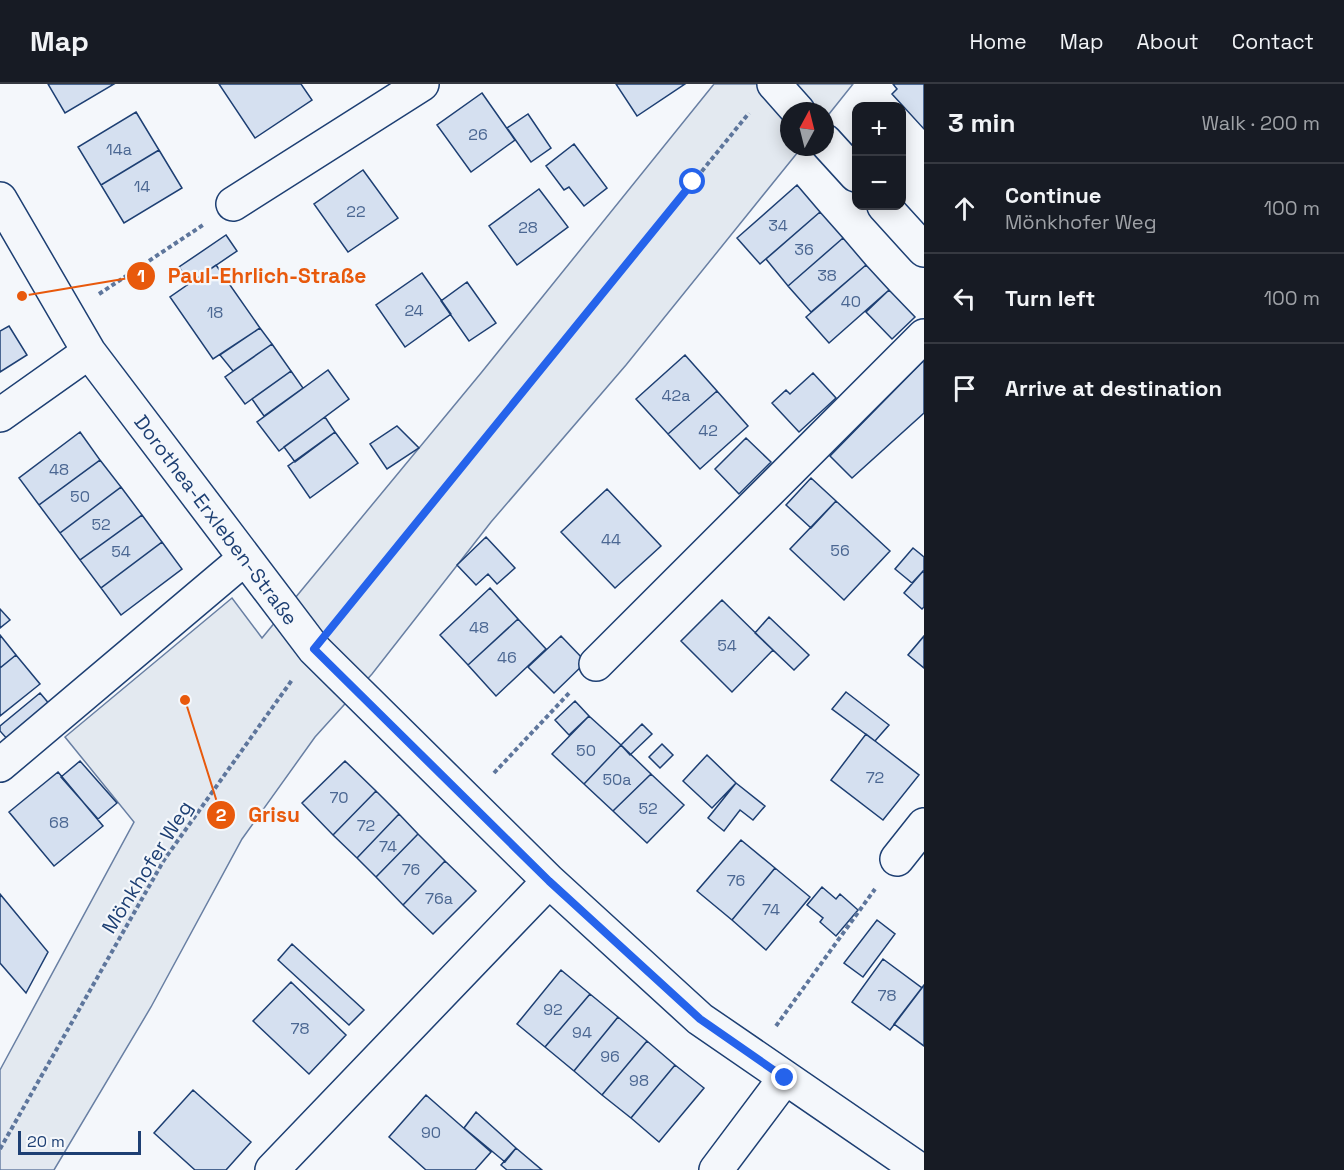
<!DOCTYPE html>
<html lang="en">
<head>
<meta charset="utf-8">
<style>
  :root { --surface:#171b24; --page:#20242c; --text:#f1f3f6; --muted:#9ea1a6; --line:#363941 }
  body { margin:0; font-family:"Space Grotesk",sans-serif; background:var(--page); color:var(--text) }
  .controls { position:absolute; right:18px; top:18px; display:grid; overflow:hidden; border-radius:12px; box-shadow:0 3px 15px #0003 }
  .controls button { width:54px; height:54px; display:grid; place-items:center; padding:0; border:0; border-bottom:2px solid var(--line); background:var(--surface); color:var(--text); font:30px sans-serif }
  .compass { position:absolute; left:780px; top:18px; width:54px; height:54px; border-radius:50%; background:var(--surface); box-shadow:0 3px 15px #0003; rotate:7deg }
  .scale { position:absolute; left:18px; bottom:15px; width:123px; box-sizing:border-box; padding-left:6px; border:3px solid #1d3f73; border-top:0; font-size:16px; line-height:21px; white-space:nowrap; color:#1d3f73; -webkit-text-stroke:4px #f4f7fb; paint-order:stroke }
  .stop { position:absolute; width:18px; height:18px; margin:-14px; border:4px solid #2563eb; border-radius:50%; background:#fff }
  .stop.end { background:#2563eb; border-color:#fff; box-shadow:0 2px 6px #0008 }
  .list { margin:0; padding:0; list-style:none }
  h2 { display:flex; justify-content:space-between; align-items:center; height:78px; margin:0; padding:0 24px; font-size:26px }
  h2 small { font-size:20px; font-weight:400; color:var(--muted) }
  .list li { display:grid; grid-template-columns:39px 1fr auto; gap:18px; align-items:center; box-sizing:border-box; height:90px; padding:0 24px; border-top:2px solid var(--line) }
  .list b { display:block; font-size:22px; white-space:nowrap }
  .list p { margin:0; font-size:20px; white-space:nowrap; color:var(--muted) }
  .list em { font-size:20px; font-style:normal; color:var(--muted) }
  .icon { flex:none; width:33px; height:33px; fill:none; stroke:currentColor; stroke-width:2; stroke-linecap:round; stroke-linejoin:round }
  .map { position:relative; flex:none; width:924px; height:1086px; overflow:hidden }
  header { display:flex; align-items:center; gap:36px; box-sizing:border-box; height:84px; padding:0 30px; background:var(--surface); border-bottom:2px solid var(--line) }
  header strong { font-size:28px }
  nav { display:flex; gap:33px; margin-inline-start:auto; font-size:21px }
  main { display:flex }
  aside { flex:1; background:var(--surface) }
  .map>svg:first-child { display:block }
  .green { fill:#e3e9f0; stroke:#687fa3; stroke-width:1.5 }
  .building { fill:#d5e0f0; stroke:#1d3f73; stroke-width:1.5 }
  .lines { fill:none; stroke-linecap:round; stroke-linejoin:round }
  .minor-casing { stroke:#1d3f73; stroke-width:36 }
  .path { stroke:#5e769c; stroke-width:4; stroke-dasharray:4.5 3; stroke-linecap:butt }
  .minor { stroke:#f4f7fb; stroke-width:33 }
  .route { stroke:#2563eb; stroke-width:8 }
  .labels { text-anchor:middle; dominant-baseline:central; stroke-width:4.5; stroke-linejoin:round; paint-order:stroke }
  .number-label { font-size:16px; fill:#4b6792 }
  .street-label { font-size:20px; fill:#1d3f73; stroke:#f4f7fb }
  .leader { fill:none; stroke:#e8590c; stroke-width:2 }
  .callout-dot { fill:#e8590c; stroke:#f4f7fb; stroke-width:2 }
  .mark-label { font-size:18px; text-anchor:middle; font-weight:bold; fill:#fff }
  .callout-label { font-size:21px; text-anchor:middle; font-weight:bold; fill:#e8590c; stroke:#f4f7fb; stroke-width:4.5; stroke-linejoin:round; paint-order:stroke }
</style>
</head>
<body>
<header>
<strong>Map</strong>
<nav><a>Home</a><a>Map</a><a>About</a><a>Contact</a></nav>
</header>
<main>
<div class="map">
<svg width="924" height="1086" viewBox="0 0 924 1086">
  <rect width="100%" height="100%" fill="#f4f7fb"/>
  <path class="green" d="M714,0h139l-28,35v-8h-36v36h13l-176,218 -135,157 -119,152 -57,63 -73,102 -91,168 -97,163h-54v-100l134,-248 -69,-85 167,-139 30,40 219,-265z"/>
  <path class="building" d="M48,0h66l-49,29z
    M219,0h82l11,16 -57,38z
    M616,0h69l-48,32z
    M893,0h31v45l-32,-35 5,-5z
    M482,9l33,47 -44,32 -34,-47z
    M136,28l23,38 -58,35 -23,-38z
    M528,30l23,34 -20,14 -24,-34z
    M574,60l33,44 -23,18 -15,-19 -5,3 -18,-24z
    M159,66l23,38 -58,35 -23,-38z
    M363,86l35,48 -50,34 -34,-48z
    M797,101l23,27 -60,52 -23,-26z
    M539,105l29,38 -51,38 -28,-39z
    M820,128l23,26 -55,48 -22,-27z
    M226,151l11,16 -47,32 -11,-16z
    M843,154l23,27 -55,47 -23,-26z
    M216,181l44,63 -47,31 -43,-62z
    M866,181l23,25 -60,53 -23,-26z
    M422,189l29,41 -46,33 -29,-42z
    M467,198l29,41 -27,18 -28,-40z
    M889,206l26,27 -23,22 -26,-27z
    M9,242l18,29 -27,17v-41z
    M260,244l12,16 -39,27 -13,-16z
    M272,260l19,27 -46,33 -20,-27z
    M685,271l32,36 -49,43 -32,-35z
    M924,276v53l-72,65 -22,-22z
    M328,286l21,29 -70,52 -22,-29z
    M291,287l12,17 -39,28 -12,-17z
    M813,289l23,25 -37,34 -27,-29 14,-13 4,4z
    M717,307l31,35 -48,43 -32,-35z
    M325,333l10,15 -40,30 -11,-15z
    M397,342l22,22 -32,21 -17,-25z
    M80,348l20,28 -61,45 -20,-27z
    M335,348l23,31 -48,35 -22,-32z
    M746,354l25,24 -32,32 -24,-25z
    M100,376l21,27 -61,46 -21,-28z
    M811,394l25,23 -25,27 -25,-23z
    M121,403l21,28 -62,45 -20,-27z
    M607,405l54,57 -46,42 -54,-56z
    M836,417l54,50 -46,49 -54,-51z
    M142,431l20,27 -61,46 -21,-28z
    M486,453l29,31 -18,16 -9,-10 -12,11 -19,-20z
    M162,458l20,27 -61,46 -20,-27z
    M913,464l11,9v13l-12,13 -17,-14z
    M924,486v37l-2,2 -18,-16z
    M490,504l28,31 -50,46 -28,-30z
    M722,516l51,50 -41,42 -51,-51z
    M0,525l10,11 -10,8z
    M769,533l40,38 -15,15 -39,-37z
    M518,535l28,30 -50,47 -28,-31z
    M0,551l16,20 -16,13z
    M561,552l25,26 -32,31 -26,-26z
    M924,552v32l-16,-13z
    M16,571l24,29 -40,32v-48z
    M846,608l43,33 -14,16 -43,-32z
    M40,609l11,13 -42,35 -9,-10v-5z
    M575,617l14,15 -20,19 -14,-15z
    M589,632l32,29 -37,39 -32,-30z
    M642,640l10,10 -22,21 -9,-10z
    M866,650l53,41 -36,45 -52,-40z
    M662,660l11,11 -13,13 -11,-11z
    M621,661l30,29 -38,37 -29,-27z
    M707,671l29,28 -24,25 -29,-27z
    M80,677l37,42 -19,16 -37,-42z
    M345,677l31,30 -43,44 -31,-32z
    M58,688l45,54 -49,40 -45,-54z
    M651,690l33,31 -37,38 -34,-32z
    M736,699l29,23 -12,14 -13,-10 -16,21 -16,-13z
    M376,707l23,23 -42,44 -24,-23z
    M399,730l19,20 -42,43 -19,-19z
    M418,750l27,27 -42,44 -27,-28z
    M741,756l34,28 -43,52 -35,-29z
    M445,777l31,30 -43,43 -30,-29z
    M775,784l35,29 -44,53 -34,-30z
    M822,803l14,12 4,-5 18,16 -22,26 -16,-14 3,-4 -16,-13z
    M0,810l48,58 -22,41 -26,-30z
    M877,836l18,14 -32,43 -19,-14z
    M292,860l72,66 -15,15 -71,-65z
    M883,875l39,29 -32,42 -38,-28z
    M561,886l29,24 -45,53 -28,-23z
    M291,898l55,53 -37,39 -56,-53z
    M924,901v61l-30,-22z
    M590,910l28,23 -44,54 -29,-24z
    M618,933l29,24 -45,54 -28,-24z
    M647,957l28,24 -44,53 -29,-23z
    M675,981l29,23 -45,54 -28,-24z
    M193,1006l58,52 -25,28h-31l-41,-37z
    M426,1011l65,57 -16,18h-49l-37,-33z
    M476,1028l40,36 -11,14 -41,-34z
    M516,1064l26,22h-35l-6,-5z"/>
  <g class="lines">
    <defs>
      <path id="minor" d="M774,0l24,27
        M825,57l31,34
        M0,115l89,153 225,297 235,232 151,138 220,151
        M233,120l189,-120
        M884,122l40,44
        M0,331l89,-63
        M596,580l328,-328
        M0,681l244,-206
        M897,775l27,-34
        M272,1086l277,-289
        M716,1086l69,-92"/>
    </defs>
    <use href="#minor" class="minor-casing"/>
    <path class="path" d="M99,210l104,-69
      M338,536l411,-507
      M494,689l77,-82
      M776,942l99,-137
      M0,1065l164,-289 128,-180"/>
    <use href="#minor" class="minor"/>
  </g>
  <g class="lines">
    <path class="route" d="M693,98l-379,467 235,232 151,138 85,59"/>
  </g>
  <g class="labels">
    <g class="number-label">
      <text x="478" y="50">26</text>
      <text x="119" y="65">14a</text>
      <text x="142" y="102">14</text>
      <text x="356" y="127">22</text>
      <text x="778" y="141">34</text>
      <text x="528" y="143">28</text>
      <text x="804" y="165">36</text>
      <text x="827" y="191">38</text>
      <text x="851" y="217">40</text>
      <text x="414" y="226">24</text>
      <text x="215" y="228">18</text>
      <text x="676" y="311">42a</text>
      <text x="708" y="346">42</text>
      <text x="59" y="385">48</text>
      <text x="80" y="412">50</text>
      <text x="101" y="440">52</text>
      <text x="611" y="455">44</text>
      <text x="840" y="466">56</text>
      <text x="121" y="467">54</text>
      <text x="479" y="543">48</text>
      <text x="727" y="561">54</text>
      <text x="507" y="573">46</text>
      <text x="586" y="666">50</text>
      <text x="875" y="693">72</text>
      <text x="617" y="695">50a</text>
      <text x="339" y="713">70</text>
      <text x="648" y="724">52</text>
      <text x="59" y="738">68</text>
      <text x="366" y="741">72</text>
      <text x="388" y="762">74</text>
      <text x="411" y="785">76</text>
      <text x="736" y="796">76</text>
      <text x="439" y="814">76a</text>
      <text x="771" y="825">74</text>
      <text x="887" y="911">78</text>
      <text x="553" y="925">92</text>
      <text x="300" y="944">78</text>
      <text x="582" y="948">94</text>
      <text x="610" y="972">96</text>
      <text x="639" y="996">98</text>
      <text x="431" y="1048">90</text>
    </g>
    <g class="street-label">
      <text transform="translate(216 436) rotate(53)">Dorothea-Erxleben-Straße</text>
      <text transform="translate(147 783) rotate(-58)">Mönkhofer Weg</text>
    </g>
  </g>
  <path class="leader" d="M22 212L141 192M185 616L221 731"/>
  <g class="callout-dot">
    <circle cx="22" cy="212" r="6"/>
    <circle cx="185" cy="616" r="6"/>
    <circle cx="141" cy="192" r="15"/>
    <circle cx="221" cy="731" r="15"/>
  </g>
  <g class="mark-label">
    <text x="141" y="198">1</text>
    <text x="221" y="737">2</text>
  </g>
  <g class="callout-label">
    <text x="267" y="199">Paul-Ehrlich-Straße</text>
    <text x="274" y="738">Grisu</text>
  </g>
</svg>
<div class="controls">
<button>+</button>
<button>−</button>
</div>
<svg class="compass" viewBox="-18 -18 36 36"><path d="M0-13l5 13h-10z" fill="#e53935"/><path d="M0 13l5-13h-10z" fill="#9ea1a6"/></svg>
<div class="scale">20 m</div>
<div class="stop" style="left:693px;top:98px"></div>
<div class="stop end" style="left:785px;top:994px"></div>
</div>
<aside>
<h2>3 min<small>Walk · 200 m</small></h2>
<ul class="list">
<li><svg class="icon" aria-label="ahead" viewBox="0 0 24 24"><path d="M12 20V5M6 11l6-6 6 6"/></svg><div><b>Continue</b><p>Mönkhofer Weg</p></div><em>100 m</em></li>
<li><svg class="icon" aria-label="left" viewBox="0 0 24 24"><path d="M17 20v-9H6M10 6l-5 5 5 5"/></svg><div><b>Turn left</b></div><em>100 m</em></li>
<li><svg class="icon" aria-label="arrive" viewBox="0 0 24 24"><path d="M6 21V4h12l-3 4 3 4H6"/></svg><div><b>Arrive at destination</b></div></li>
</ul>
</aside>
</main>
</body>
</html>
